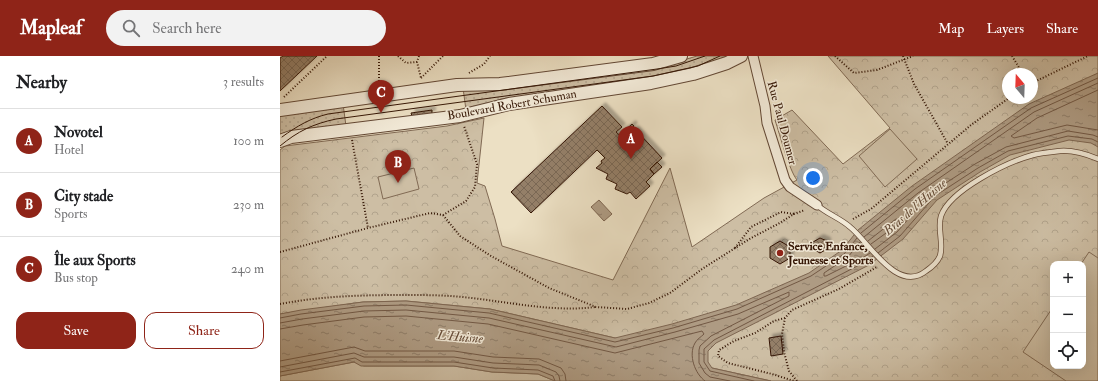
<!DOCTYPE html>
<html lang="en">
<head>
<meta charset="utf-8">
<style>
  :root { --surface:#fff; --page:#f2f2f2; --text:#202124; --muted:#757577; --line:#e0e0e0; --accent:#8f2418 }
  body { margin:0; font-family:"IM FELL Double Pica",serif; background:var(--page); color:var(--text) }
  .controls { position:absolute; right:12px; bottom:12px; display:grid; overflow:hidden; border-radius:8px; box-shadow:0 4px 16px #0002 }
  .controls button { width:36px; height:36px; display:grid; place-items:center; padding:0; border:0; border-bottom:1px solid var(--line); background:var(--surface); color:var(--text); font:20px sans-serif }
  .compass { position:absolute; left:722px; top:12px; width:36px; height:36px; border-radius:50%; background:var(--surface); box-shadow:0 4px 16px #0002; rotate:341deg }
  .you { position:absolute; left:533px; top:122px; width:14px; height:14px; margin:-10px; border:3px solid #fff; border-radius:50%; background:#1a73e8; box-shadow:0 0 0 6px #1a73e833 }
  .badge { display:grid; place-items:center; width:26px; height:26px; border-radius:50%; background:var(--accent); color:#fff; font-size:13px; font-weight:700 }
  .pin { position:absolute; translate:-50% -33px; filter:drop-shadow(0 1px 2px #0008) }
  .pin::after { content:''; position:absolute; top:21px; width:14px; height:12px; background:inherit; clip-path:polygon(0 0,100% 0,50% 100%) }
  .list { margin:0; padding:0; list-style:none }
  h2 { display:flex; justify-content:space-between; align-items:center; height:52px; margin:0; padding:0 16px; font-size:17px }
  h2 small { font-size:13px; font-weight:400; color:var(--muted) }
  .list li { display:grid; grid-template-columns:26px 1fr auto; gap:12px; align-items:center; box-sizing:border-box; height:64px; padding:0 16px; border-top:1px solid var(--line) }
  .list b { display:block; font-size:15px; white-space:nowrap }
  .list p { margin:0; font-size:13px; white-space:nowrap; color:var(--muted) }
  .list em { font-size:13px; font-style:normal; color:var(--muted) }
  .actions { display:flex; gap:8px; padding:12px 16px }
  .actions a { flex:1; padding:9px 0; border:1px solid var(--accent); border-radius:12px; text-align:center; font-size:14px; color:var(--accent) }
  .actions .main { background:var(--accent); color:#fff }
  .icon { flex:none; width:22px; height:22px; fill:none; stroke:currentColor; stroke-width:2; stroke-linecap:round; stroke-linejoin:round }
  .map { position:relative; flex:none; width:818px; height:325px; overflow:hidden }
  header { display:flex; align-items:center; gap:24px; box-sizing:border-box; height:56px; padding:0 20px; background:var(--accent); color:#fff }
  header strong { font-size:19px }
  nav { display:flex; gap:22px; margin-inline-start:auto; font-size:14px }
  .search { width:280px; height:36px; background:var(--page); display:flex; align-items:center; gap:10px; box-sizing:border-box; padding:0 14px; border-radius:22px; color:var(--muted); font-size:15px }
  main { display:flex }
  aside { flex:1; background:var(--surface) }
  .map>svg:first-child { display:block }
  .grass { fill:url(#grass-dots); stroke:#816a54 }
  .park { fill:url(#park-crowns); stroke:#816a54; fill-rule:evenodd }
  .garden { fill:#cdbea4; stroke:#816a54 }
  .water { fill:url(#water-ripples); stroke:#7e6651 }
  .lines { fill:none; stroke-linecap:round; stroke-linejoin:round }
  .shore { stroke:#725844; stroke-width:1 }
  .building { fill:url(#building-cross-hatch); stroke:#351605; filter:url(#shadow) }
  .service-casing { stroke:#634835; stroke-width:6 }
  .minor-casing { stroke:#634835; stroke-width:11 }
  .tertiary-casing { stroke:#634835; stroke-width:14 }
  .path { stroke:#351605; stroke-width:2; stroke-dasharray:1 2; stroke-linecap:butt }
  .service { stroke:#f3ebd9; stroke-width:4.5 }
  .minor { stroke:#f3ebd9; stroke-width:9 }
  .tertiary { stroke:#f3ebd9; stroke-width:12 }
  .tram { stroke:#351605; stroke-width:1 }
  .poi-dot { fill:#8f2418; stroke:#f3ebd9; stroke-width:1.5 }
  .labels { text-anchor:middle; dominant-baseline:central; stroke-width:3; stroke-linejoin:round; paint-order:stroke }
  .street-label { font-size:12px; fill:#351605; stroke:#f3ebd9 }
  .poi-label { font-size:12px; font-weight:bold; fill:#351605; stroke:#f3ebd9; text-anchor:start }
  .water-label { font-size:13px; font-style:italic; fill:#654b37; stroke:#f3ebd9 }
</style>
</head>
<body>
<header>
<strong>Mapleaf</strong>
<div class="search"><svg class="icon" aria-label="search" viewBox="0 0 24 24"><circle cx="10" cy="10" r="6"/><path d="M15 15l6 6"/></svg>Search here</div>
<nav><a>Map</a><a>Layers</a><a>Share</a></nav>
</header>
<main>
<aside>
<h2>Nearby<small>3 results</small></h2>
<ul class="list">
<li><span class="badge">A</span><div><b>Novotel</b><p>Hotel</p></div><em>100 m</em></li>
<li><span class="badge">B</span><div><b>City stade</b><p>Sports</p></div><em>230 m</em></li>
<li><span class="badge">C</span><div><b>Île aux Sports</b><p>Bus stop</p></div><em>240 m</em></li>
</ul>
<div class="actions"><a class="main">Save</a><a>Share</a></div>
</aside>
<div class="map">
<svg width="818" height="325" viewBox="0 0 818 325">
  <defs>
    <pattern id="grass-dots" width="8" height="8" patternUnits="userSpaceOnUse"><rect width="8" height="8" fill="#cdbea4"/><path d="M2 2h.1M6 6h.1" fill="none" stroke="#b1a38c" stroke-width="1.8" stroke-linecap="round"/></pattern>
    <pattern id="park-crowns" width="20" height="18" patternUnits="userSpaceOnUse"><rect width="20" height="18" fill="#cdbea4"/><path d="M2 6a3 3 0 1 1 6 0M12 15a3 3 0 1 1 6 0" fill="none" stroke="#b1a38c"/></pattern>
    <pattern id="water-ripples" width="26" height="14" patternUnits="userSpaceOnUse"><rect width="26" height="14" fill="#ae9b83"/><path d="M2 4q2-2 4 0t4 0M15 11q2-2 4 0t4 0" fill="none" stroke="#8e7d69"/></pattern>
    <pattern id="building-cross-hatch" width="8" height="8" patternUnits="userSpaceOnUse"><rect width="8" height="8" fill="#947f68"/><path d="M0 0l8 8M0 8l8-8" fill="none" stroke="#7a6754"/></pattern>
    <filter id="shadow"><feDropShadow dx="3.5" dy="-3.5" stdDeviation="1" flood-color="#0004"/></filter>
  </defs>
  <rect width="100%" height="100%" fill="#ece0c4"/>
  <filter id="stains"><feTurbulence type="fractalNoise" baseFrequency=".005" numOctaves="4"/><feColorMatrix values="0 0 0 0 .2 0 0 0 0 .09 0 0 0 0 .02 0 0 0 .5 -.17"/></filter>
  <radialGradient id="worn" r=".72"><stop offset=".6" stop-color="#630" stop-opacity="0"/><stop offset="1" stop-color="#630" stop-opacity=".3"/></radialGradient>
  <path class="grass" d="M417,0h32l-51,19 -177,24 -35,11 -3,-22 207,-24z
    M63,48l3,22 -66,12v-24z"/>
  <path class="park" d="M548,0h270v325h-327l-59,-13 -97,-30 -125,-29 -84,-8 -43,1 -83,12v-164l5,-4 162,-20 37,-8 -7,65 8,3 10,33 7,27 111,34 57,-112 22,79 72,-49 33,-18c-8,-10 -17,-45 -22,-60l17,-10 51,54 47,-36zM728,18h24v24h-24zM773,208h30v102h-30z"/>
  <path class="garden" d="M610,73l27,30 -32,28 -26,-31z
    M134,112l5,21 -36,10 -5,-22z
    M809,196l9,6v123h-32l-43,-29 30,-45v59h30v-102h-2z
    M74,306l10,4h90l38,6 46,2 17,7h-275v-5z"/>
  <path class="water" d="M818,17v74l-7,-4 -22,-3 -59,15 -30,17 -43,28 -34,39 -34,26 -153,78 -8,8v11l4,6 59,13h-216l-17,-7 -46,-2 -38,-6h-93l-7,-4 -74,14v-62l21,-4 62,-8 43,-1 84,8 125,29 57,-14 64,-19 73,-32 33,-23 16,-20 54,-44 117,-82z
    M319,144l13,14 -8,7 -13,-14z"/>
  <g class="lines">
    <path class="shore" d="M818,34l-61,28 -26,18 3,2 53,-13 31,5
      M581,177l54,-44 116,-81 67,-30
      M584,181l54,-44 116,-81 64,-29
      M588,185l28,-22h2l1,2 -6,7 -22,16
      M580,186l-12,15 -24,16v3h2l38,-19 6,-4
      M595,193l22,-17 35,-40 43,-28 31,-17 62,-16 25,4 5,2
      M598,197l22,-17 35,-40 43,-28 30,-17 60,-15 24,3 6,3
      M0,262l21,-4 63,-8 42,-1 83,8 126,29 58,-14 64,-19 74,-33 33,-22 13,-16
      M0,267l22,-4 62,-8 42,-1 83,8 127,29 59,-15 63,-18 51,-22v4l-78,40 -11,10 -1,4v13l6,10 5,4 20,4
      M0,273l23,-4 61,-8 42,-1 82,8 127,29 87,-22 2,3c-3,3 -7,5 -9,9 -7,12 0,31 10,38
      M0,305l74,-14 11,4h89l39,6 46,2 22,9 4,6 1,7
      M0,311l74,-14 10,4h90l39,6 46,2 17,7 3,4 1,5
      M0,316l75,-14 7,4h92l39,6 45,2 15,6 2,5
      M474,325l-44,-10 -6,-9v-13l10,-9 153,-79 6,-5"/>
  </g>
  <path class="building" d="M3,0h34l-37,35v-33z
    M322,50l20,21 -6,5 8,7 11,-10 27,29 -12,11 4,5 -8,8 4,4 -14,13 -6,-7 -3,2 -12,-5 2,-5 -11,-5 2,-5 -12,-6 6,-5 -1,-2 4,-3 -8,-8 -66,63 -20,-21z
    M152,54v4l-20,2 -1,-3z
    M352,68l2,2 -12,12 -2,-3z
    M377,106l5,5 -8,7 -4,-5z
    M540,182l7,3v8l-7,4 -7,-4v-7z
    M500,185l10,6v11l-10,6 -10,-6v-11z
    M501,280l2,18 -12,2 -2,-18z"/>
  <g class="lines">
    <defs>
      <path id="service" d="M537,149c10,9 23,13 33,22 19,15 47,67 76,44 6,-4 11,-8 14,-15 4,-13 -3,-27 1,-40 9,-26 66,-54 92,-61 8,-2 18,-3 27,-4 13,-1 26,3 38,8"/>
      <path id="minor" d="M473,0l12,50 2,17 18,57 5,7 27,18"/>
      <path id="tertiary" d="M0,54l177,-25 43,-1 153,-20 28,-8
        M0,85l11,-4 169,-21 49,-12 142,-21 42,-9 34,-11 14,-7"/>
    </defs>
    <use href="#service" class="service-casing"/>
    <use href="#minor" class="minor-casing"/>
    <use href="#tertiary" class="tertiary-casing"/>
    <path class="path" d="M99,0v29
      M118,0l8,7 11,-1
      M139,0l-2,6 4,16
      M555,0l19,17 23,-3 36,-14
      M623,0l11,28 34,60
      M732,0l11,18
      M189,17l15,-9 6,-8
      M141,22l22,-22
      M752,27l56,-27
      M4,41l43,-41
      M72,84l16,88
      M163,159l17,21 31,20 58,32 47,19 31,2 22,-6 21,-10 32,-24 49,-31 27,-14 16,-10 11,-4
      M573,163l18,-10 100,-84 38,-27
      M455,192l16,-21 30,-15 13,2
      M0,196l88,-24 62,-15 13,2 23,-14 9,-14 2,-23 -13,-38
      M0,248c41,-8 83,-9 124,-9 15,0 31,0 46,1 48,3 97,17 145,11
      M505,262l-11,3 -19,12 -21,8 -15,9 -1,6 10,7 44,11 22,7
      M517,325l-8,-10 -5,-19 -2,-18 3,-16 7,-8 47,-21 38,-22"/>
    <use href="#service" class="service"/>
    <use href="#minor" class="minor"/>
    <use href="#tertiary" class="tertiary"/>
    <path class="tram" d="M2,81c15,-11 29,-19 46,-23l329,-45 19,-3 29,-10
      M0,90c18,-15 33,-22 56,-27l317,-43 45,-10 22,-10"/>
  </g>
  <circle class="poi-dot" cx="500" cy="197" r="4"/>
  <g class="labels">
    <g class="street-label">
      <text transform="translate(232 49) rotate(-10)">Boulevard Robert Schuman</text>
      <text transform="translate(502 67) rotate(75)">Rue Paul Doumer</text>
    </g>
    <g class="poi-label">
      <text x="508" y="190">Service Enfance,<tspan x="508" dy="14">Jeunesse et Sports</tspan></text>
    </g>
    <g class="water-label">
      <text transform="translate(635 151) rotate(-41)">Bras de l'Huisne</text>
      <text transform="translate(180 281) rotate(5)">L'Huisne</text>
    </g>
  </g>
  <rect width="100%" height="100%" filter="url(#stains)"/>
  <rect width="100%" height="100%" fill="url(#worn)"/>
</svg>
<div class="controls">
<button>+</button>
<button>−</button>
<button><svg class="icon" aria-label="locate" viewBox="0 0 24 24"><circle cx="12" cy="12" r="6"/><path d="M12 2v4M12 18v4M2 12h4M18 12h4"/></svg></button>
</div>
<svg class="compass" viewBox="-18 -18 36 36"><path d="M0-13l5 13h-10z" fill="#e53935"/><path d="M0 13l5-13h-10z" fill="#757577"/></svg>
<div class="you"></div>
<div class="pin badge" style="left:351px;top:103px">A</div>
<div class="pin badge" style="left:118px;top:127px">B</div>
<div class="pin badge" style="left:101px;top:57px">C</div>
</div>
</main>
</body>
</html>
